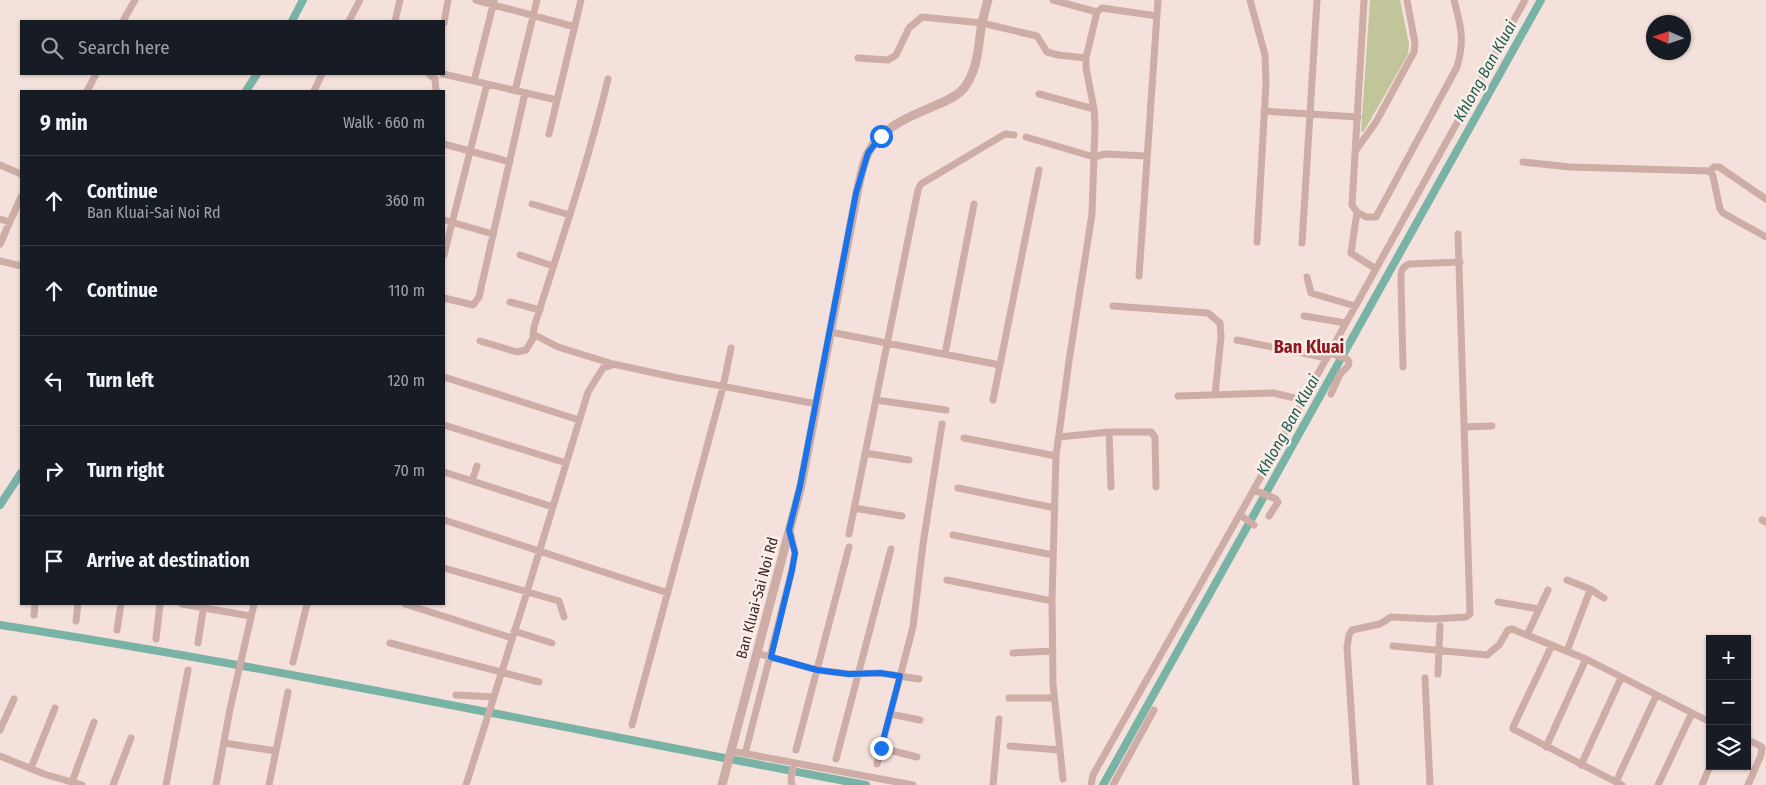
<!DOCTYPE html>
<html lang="en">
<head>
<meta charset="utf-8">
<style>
  :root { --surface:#171b24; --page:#242831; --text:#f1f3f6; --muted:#9ea1a6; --line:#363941 }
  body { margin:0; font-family:"Fira Sans Condensed",sans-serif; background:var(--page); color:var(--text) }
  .controls { position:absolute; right:15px; bottom:15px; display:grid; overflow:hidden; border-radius:0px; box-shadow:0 1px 4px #0004 }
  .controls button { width:45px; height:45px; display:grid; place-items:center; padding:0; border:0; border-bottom:1px solid var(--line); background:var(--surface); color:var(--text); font:25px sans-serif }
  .compass { position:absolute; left:1646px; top:15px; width:45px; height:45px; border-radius:50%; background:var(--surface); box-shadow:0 1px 4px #0004; rotate:273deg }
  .stop { position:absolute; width:15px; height:15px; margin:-11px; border:4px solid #1a73e8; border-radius:50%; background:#fff }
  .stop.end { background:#1a73e8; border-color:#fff; box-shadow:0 1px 5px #0008 }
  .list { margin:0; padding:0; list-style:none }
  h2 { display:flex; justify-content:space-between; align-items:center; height:65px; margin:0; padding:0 20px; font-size:21px }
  h2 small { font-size:16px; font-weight:400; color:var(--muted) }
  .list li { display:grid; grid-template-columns:32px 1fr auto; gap:15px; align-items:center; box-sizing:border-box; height:90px; padding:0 20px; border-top:1px solid var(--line) }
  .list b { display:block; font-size:19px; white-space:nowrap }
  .list p { margin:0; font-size:16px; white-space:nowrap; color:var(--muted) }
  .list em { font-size:16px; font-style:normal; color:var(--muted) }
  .icon { flex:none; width:28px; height:28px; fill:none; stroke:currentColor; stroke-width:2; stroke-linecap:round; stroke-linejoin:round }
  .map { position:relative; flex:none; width:1766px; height:785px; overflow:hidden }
  .search { position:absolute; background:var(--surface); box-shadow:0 1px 4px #0004; left:20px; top:20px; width:425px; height:55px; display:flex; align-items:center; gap:12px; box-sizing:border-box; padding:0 18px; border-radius:0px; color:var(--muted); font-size:19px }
  .panel { position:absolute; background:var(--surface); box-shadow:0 1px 4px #0004; left:20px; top:90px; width:425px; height:515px; border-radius:0px }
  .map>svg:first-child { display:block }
  .green { fill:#c2c49a }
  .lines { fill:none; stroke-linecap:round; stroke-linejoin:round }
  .canal { stroke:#78b3a5; stroke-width:8 }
  .minor { stroke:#cdada6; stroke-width:7 }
  .tertiary { stroke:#cdada6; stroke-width:9 }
  .route { stroke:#1a73e8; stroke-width:6 }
  .labels { text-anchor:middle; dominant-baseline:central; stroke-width:5; stroke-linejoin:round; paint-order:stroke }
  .street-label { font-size:15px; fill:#392828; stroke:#fbede8 }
  .water-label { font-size:16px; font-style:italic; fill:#1a5e4f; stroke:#fbede8 }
  .quarter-label { font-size:18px; font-weight:bold; fill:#8e1a20; stroke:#fbede8 }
</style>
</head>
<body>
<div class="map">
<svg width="1766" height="785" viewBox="0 0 1766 785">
  <rect width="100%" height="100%" fill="#f4e1db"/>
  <path class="green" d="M1370,0h30l9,44 -1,10 -6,11 -38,66 -3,1z"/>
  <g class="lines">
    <path class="canal" d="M292,21l11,-21
      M246,91l11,-17
      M0,505l21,-32
      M0,625c290,45 577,106 866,160
      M1103,785l438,-785"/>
    <path class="minor" d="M476,0l99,27
      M1053,0l44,12 5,-4 55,8
      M1250,0l15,55 1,28 -9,159
      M1364,0l-12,205 5,7 -6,41 25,16
      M123,21l12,-21
      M349,21l11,-21
      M395,21l5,-21
      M444,23l4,-23
      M858,58l30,2 8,-5 13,-27 13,-11 60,6 55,13 10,16 11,3 28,3
      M429,74l6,5
      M443,74l114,26
      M435,79l1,12
      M608,79c-20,84 -48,166 -74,248l-1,7 25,13 55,17 60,13 144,27
      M474,81l20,-80
      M87,91l9,-17
      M314,91l8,-17
      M515,91l22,-91
      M1039,94l55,15
      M1264,111l94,6
      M549,134l32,-134
      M1026,137l68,20 11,-3 42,2
      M444,144l66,18
      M1356,150l20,-28 38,-70 1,-9 -8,-43
      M1523,162l47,5 140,4 3,5 7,33 3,4 43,24
      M0,165l21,9
      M1710,171l4,-4h5l47,32
      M532,204l38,11
      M1357,212l9,5h10l81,-150c8,-28 4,-40 -3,-67
      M0,219l10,3
      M444,220l49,14
      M1302,243l15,-243
      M0,244l21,-47
      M444,255l43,-171
      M520,255l33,11
      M0,261l21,5
      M1139,276l19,-276
      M1307,277l4,16 44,13
      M444,298l29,7 6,-8 46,-204
      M510,302l30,8
      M1113,306l95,7 12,10 1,14 -6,58
      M1304,316l42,7
      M830,332l170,33
      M1237,340l90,18
      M480,341l37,11 9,-2 9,-15
      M1330,353l17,6 2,3 -1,4 -8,8 -9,20
      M945,354l29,-150
      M1403,367l-2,-85c0,-9 -1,-14 8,-18l51,-2
      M444,377l135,43
      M1178,396l95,-3 31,7
      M876,400l70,10
      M993,400l46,-230
      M444,425l122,38
      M1465,427l27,-1
      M1109,432l2,55
      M1059,437l50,-5h42l4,5 1,50
      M964,438l92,18
      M865,453l44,7
      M444,472l109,35
      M472,481l5,-15
      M958,488l97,20
      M1254,490l22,9 2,3 -9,14
      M854,508l48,8
      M1240,515l14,10
      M444,520l224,73
      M1762,520l4,2
      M849,534l69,-344 3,-6 84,-50 9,1
      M953,535l100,20
      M444,568l115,33 5,16
      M947,580l105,21
      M1590,589l14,9
      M1498,602l41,7
      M182,604l68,12
      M405,604l107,34
      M34,615l1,-11
      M76,621l2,-17
      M117,630l4,-26
      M514,631l38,12
      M1527,635l21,-45
      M156,639l4,-35
      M198,643l6,-39
      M390,643l149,39
      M1552,645l-39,82v2l109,56
      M1393,646l94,9 12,-10 9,-15 4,-1 74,30 124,63
      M1567,651l22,-58 1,-4 -23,-9
      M756,653l61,17 32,4 31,-1 39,6
      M1013,653l40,-2
      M293,662l14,-58
      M1438,674l2,-48
      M1425,678l5,107
      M456,695l37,2
      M1009,698h45
      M890,714l30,6
      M632,725l91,-338 8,-39
      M0,730l14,-31
      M1747,739l15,8 -1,8 -13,30
      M224,743l52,8
      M1010,746l50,4
      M1546,747l40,-88
      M881,748l36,9
      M796,750l53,-203
      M731,751l182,34
      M745,754l47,-184 3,-17 -5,-22
      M0,756l44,18 38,11
      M836,759l55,-210
      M877,764l36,-137 10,-83 19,-120
      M1581,765l40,-87
      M31,768l24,-60
      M1063,779l-10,-95 -1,-83 4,-145 13,-95 23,-147 3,-88 -1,-17 -8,-41v-10l11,-46
      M72,782l22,-60
      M1616,782l40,-86
      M113,785l18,-47
      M166,785l22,-115
      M216,785l14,-76 24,-105
      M269,785l19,-93
      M466,785l61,-193 61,-200 15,-24 9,-3
      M792,785l-1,-6 3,-16
      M993,785l6,-66
      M1091,785l2,-10 156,-277 276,-498
      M1113,785l41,-75
      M1356,785l-9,-138 2,-12 3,-5 28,-6 11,-7 42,2 33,-2 4,-3 -12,-380
      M1658,785l34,-72
      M1702,785l8,-19"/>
    <path class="tertiary" d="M722,785l79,-299 56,-293c3,-13 5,-28 11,-40 13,-25 40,-36 64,-46 11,-5 25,-10 32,-19 15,-20 14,-43 18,-66 2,-7 4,-15 6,-22"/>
  </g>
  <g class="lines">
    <path class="route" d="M881,136l-13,17 -12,40 -56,293 -11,44 6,23 -3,17 -21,87 46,13 32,4 31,-1 20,3 -19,72"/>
  </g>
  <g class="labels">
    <g class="street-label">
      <text transform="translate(757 598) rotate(-75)">Ban Kluai-Sai Noi Rd</text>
    </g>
    <g class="water-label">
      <text transform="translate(1485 71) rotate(-61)">Khlong Ban Kluai</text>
      <text transform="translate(1288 425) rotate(-61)">Khlong Ban Kluai</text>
    </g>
    <g class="quarter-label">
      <text x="1309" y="347">Ban Kluai</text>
    </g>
  </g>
</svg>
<div class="controls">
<button>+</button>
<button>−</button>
<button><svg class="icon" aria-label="layers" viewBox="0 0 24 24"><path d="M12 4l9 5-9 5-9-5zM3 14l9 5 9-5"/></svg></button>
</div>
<svg class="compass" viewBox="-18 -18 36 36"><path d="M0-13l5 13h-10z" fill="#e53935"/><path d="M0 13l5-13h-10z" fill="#9ea1a6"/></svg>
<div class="stop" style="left:881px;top:136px"></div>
<div class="stop end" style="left:881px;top:748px"></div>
<div class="search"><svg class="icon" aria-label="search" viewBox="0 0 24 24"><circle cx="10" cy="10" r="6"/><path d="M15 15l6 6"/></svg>Search here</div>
<section class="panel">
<h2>9 min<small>Walk · 660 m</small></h2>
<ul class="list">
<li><svg class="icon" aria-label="ahead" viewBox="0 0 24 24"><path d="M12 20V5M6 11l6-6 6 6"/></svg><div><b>Continue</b><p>Ban Kluai-Sai Noi Rd</p></div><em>360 m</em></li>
<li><svg class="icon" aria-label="ahead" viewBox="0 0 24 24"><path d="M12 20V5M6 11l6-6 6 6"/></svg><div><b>Continue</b></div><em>110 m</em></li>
<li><svg class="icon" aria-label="left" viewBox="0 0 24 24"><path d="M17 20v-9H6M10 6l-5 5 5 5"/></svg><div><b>Turn left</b></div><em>120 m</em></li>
<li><svg class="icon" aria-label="right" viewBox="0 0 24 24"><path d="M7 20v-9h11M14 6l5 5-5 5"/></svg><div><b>Turn right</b></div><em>70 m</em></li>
<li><svg class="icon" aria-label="arrive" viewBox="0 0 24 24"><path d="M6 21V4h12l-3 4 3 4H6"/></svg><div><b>Arrive at destination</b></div></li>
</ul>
</section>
</div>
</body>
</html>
